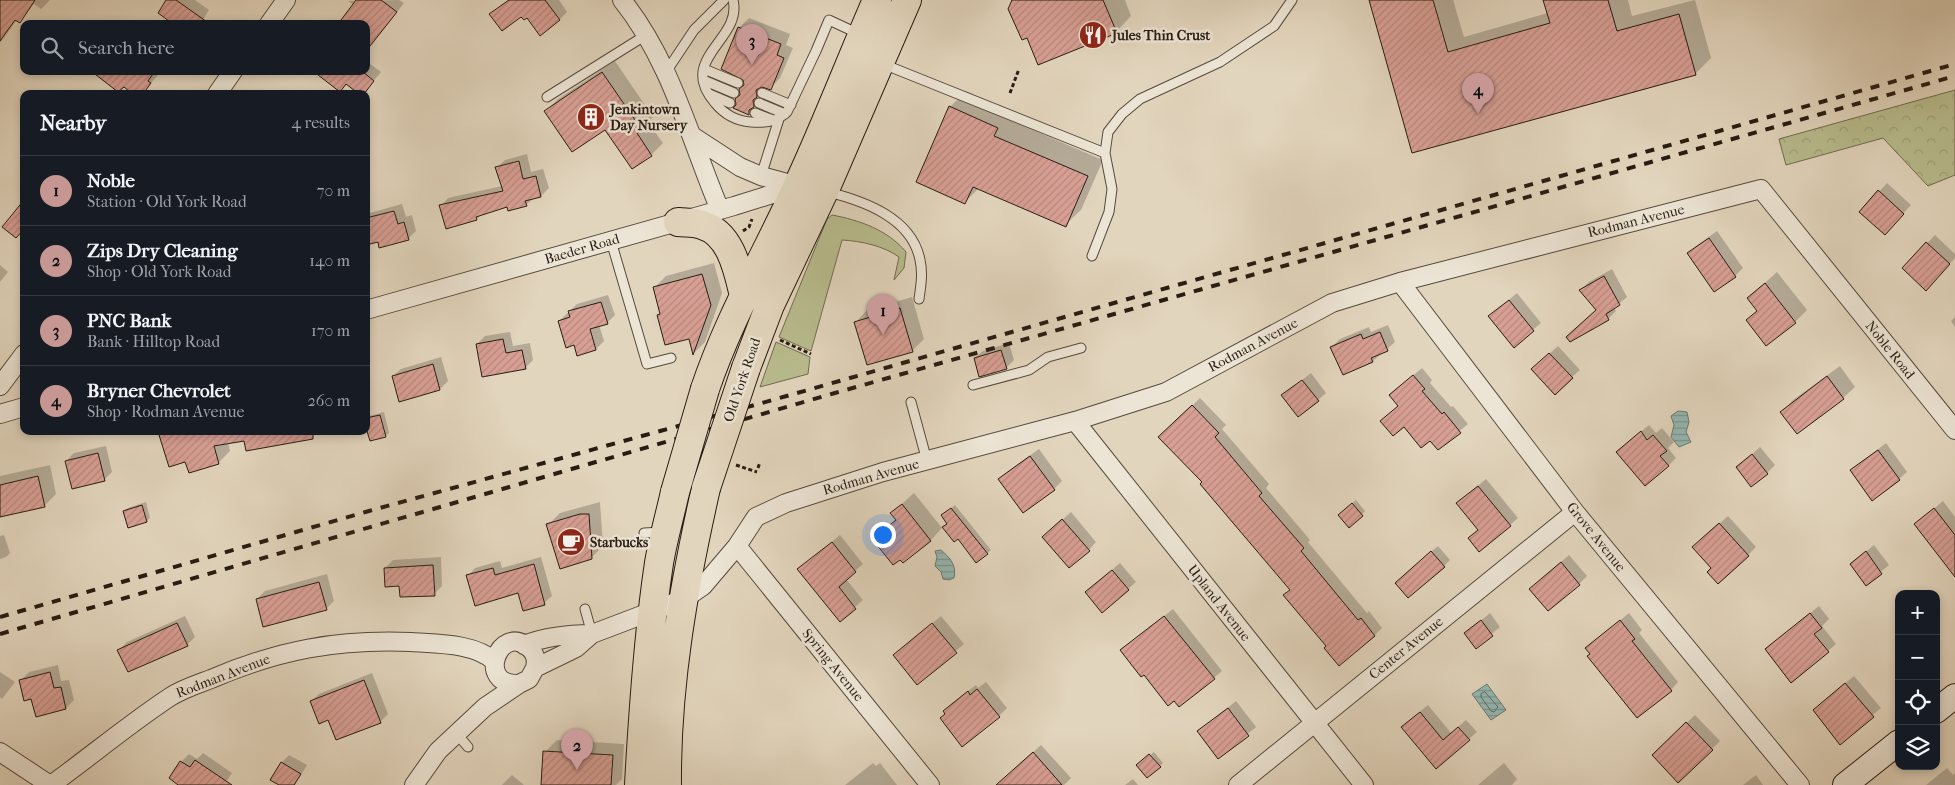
<!DOCTYPE html>
<html lang="en">
<head>
<meta charset="utf-8">
<style>
  :root { --surface:#171b24; --page:#20242c; --text:#f1f3f6; --muted:#9ea1a6; --line:#363941; --accent:#c59692 }
  body { margin:0; font-family:"IM FELL French Canon",serif; background:var(--page); color:var(--text) }
  .controls { position:absolute; right:15px; bottom:15px; display:grid; overflow:hidden; border-radius:10px; box-shadow:0 2px 8px #0003 }
  .controls button { width:45px; height:45px; display:grid; place-items:center; padding:0; border:0; border-bottom:1px solid var(--line); background:var(--surface); color:var(--text); font:25px sans-serif }
  .you { position:absolute; left:882px; top:534px; width:18px; height:18px; margin:-12px; border:4px solid #fff; border-radius:50%; background:#1a73e8; box-shadow:0 0 0 8px #1a73e833 }
  .badge { display:grid; place-items:center; width:32px; height:32px; border-radius:50%; background:var(--accent); color:#111; font-size:16px; font-weight:700 }
  .pin { position:absolute; translate:-50% -41px; filter:drop-shadow(0 1px 2px #0008) }
  .pin::after { content:''; position:absolute; top:26px; width:18px; height:15px; background:inherit; clip-path:polygon(0 0,100% 0,50% 100%) }
  .list { margin:0; padding:0; list-style:none }
  h2 { display:flex; justify-content:space-between; align-items:center; height:65px; margin:0; padding:0 20px; font-size:21px }
  h2 small { font-size:16px; font-weight:400; color:var(--muted) }
  .list li { display:grid; grid-template-columns:32px 1fr auto; gap:15px; align-items:center; box-sizing:border-box; height:70px; padding:0 20px; border-top:1px solid var(--line) }
  .list b { display:block; font-size:19px; white-space:nowrap }
  .list p { margin:0; font-size:16px; white-space:nowrap; color:var(--muted) }
  .list em { font-size:16px; font-style:normal; color:var(--muted) }
  .icon { flex:none; width:28px; height:28px; fill:none; stroke:currentColor; stroke-width:2; stroke-linecap:round; stroke-linejoin:round }
  .map { position:relative; flex:none; width:1955px; height:785px; overflow:hidden }
  .search { position:absolute; background:var(--surface); box-shadow:0 2px 8px #0003; left:20px; top:20px; width:350px; height:55px; display:flex; align-items:center; gap:12px; box-sizing:border-box; padding:0 18px; border-radius:10px; color:var(--muted); font-size:19px }
  .panel { position:absolute; background:var(--surface); box-shadow:0 2px 8px #0003; left:20px; top:90px; width:350px; height:345px; border-radius:10px }
  .map>svg:first-child { display:block }
  .green { fill:#b8bc8e; stroke:#706c50 }
  .forest { fill:url(#forest-crowns); stroke:#706c50 }
  .water { fill:url(#water-rules); stroke:#697a73 }
  .shadow { fill:#0003 }
  .lines { fill:none; stroke-linecap:round; stroke-linejoin:round }
  .shore { stroke:#5e6a62; stroke-width:1 }
  .building { fill:url(#building-hatch); stroke:#281c12 }
  .lane-casing { stroke:#564a3d; stroke-width:11 }
  .street-casing { stroke:#564a3d; stroke-width:20 }
  .secondary-casing { stroke:#281c12; stroke-width:26 }
  .highway-casing { stroke:#281c12; stroke-width:30 }
  .path { stroke:#281c12; stroke-width:3; stroke-dasharray:4 2.5; stroke-linecap:butt }
  .lane { stroke:#ece4d4; stroke-width:9 }
  .street { stroke:#ece4d4; stroke-width:18 }
  .secondary { stroke:#ece4d4; stroke-width:24 }
  .highway { stroke:#e2d5bd; stroke-width:28 }
  .rail { stroke:#281c12; stroke-width:4; stroke-dasharray:9 9; stroke-linecap:butt }
  .highway-bridge-casing { stroke:#281c12; stroke-width:30; stroke-linecap:butt }
  .highway-bridge { stroke:#e2d5bd; stroke-width:28 }
  .labels { text-anchor:middle; dominant-baseline:central; stroke-width:5; stroke-linejoin:round; paint-order:stroke }
  .poi-label { font-size:14px; font-weight:bold; fill:#281c12; stroke:#ece4d4; text-anchor:start }
  .street-label { font-size:14px; fill:#281c12; stroke:#ece4d4 }
</style>
</head>
<body>
<div class="map">
<svg width="1955" height="785" viewBox="0 0 1955 785">
  <defs>
    <pattern id="forest-crowns" width="20" height="18" patternUnits="userSpaceOnUse" patternTransform="scale(1.25)"><rect width="20" height="18" fill="#b8bc8e"/><path d="M2 6a3 3 0 1 1 6 0M12 15a3 3 0 1 1 6 0" fill="none" stroke="#9ea179"/></pattern>
    <pattern id="water-rules" width="6" height="5" patternUnits="userSpaceOnUse" patternTransform="scale(1.25)"><rect width="6" height="5" fill="#95b8b3"/><path d="M0 2.5h6" fill="none" stroke="#7a9590"/></pattern>
    <pattern id="building-hatch" width="6" height="6" patternUnits="userSpaceOnUse" patternTransform="scale(1.25)"><rect width="6" height="6" fill="#d89f94"/><path d="M-1 1l2-2M0 6l6-6M5 7l2-2" fill="none" stroke="#b9887f"/></pattern>
  </defs>
  <rect width="100%" height="100%" fill="#e2d5bd"/>
  <filter id="stains"><feTurbulence type="fractalNoise" baseFrequency=".004" numOctaves="4"/><feColorMatrix values="0 0 0 0 .2 0 0 0 0 .09 0 0 0 0 .02 0 0 0 .5 -.17"/></filter>
  <radialGradient id="worn" r=".72"><stop offset=".6" stop-color="#630" stop-opacity="0"/><stop offset="1" stop-color="#630" stop-opacity=".3"/></radialGradient>
  <path class="green" d="M832,215c27,5 56,15 74,37l-2,16 -10,12 5,-23c-15,-11 -38,-16 -57,-17l-31,111 -32,-14 48,-118z
    M776,342l34,15 -2,17 -48,13z"/>
  <path class="forest" d="M1955,90v85l-27,11 -45,-48 -97,27 -7,-26z"/>
  <path class="water" d="M1678,411l9,1 2,10 -3,10 5,10 -12,5 -8,-10 3,-12 -3,-9z
    M941,550c9,8 16,15 13,28l-5,2 -6,-1 -2,-7 -6,-6 2,-9 -2,-6z
    M1487,684l19,26 -15,10 -19,-26z"/>
  <path class="shadow" d="M0,0h50l-9,9 -7,-5 -15,18 -2,-2 -17,23z
    M168,0h27l14,10 -9,14z
    M399,0l5,3 -38,49v-28l-12,-19 -6,-4z
    M508,0h51l8,12 -8,8 -38,-5 -30,-1z
    M1013,0h112l6,16 -15,16 -89,4z
    M1371,0h82l11,37 84,-24 -4,-13h84l4,16 63,-16 16,58 -16,16 -282,78z
    M749,18l41,16 -4,11 7,3 -13,30 -10,10 -4,-1 -3,3 1,6 -15,17 -8,-18 4,-10 -6,-57z
    M366,61l15,11 -18,22 -16,-10 -7,6 -25,-19h51z
    M615,61l38,56 -5,5 15,21 -12,12 -45,-27 -60,-17 12,-12z
    M106,71h50l-1,2 3,2 -16,19 -18,-8z
    M966,91l47,21 -4,8 94,40 -22,50 -16,15 -86,-37 -14,14 -15,-95z
    M527,154l4,18 12,-3 6,19 -8,8 -7,2 -8,7 -18,1 -26,8 -5,5 -36,-13 7,-8 54,-12 -5,-18 8,-8z
    M1887,183l24,22 -18,20 -32,-13z
    M402,204l4,13 6,-2 4,16 -8,8 -29,2 -13,3v-30z
    M1717,231l26,37 -8,8 -46,-23 7,-7z
    M1935,235l20,19v4l-21,23 -31,-13z
    M714,263l8,30 -17,49 -11,11 -5,-16 -28,-24 -7,-25 12,-12z
    M0,265l8,7 -8,10z
    M1612,269l15,28 -13,11 2,3 -8,8 -27,-29 8,-8z
    M1777,272l30,38 -12,12 -47,-2 10,-10 -10,-12z
    M1517,293l24,30 -27,23 -24,-30z
    M608,295l7,20 -8,8 -8,2 5,16 -8,8 -21,-5 -16,-23 18,-17z
    M912,297l12,42 -12,12 -56,-29 11,-12z
    M1955,317v10l-4,-6z
    M1388,325l7,17 -22,19 -29,13 -12,-27 8,-8 29,-12 2,5z
    M510,332l3,14 17,-3 3,17 -8,8 -48,-24 8,-8z
    M1009,343l5,17 -8,8 -31,-10 8,-7z
    M1558,346l22,24 -8,7 -32,-15z
    M441,357l7,24 -8,8 -47,-13 8,-7z
    M1840,366l15,21 -12,11 -61,14 11,-12z
    M1422,368l10,12 -2,3 21,24 2,-1 15,18 -30,25 -7,-10 -27,-14 -5,-20v-18z
    M1311,373l15,20 -8,7 -35,-5z
    M366,385l4,19 -4,4z
    M1200,398l26,27 -4,4 47,55 -3,4 44,52 -2,2 59,71 2,-2 13,17 -8,8 -47,10 -42,-51 6,-6 -87,-107 -44,-45z
    M384,412l5,21 -4,3 -19,-18 3,-2z
    M1649,425l7,8 6,-5 12,14 -6,6 8,10 -8,8 -42,-22z
    M165,431h135l-72,11 2,9 -12,12 -32,-2 -25,-25z
    M1886,443l21,29 -8,7 -48,-9z
    M106,446l6,26 -8,8 -38,-19 8,-8z
    M1760,447l15,18 -8,8 -29,-6z
    M1039,449l23,32 -8,8 -54,-10 8,-8z
    M50,465l6,29 -12,12 -44,10v-40z
    M1486,479l32,39 -8,7 -31,4 -21,-26z
    M914,493l28,35 -11,12 -28,22 -29,-23 22,-20 -4,-6z
    M1356,500l9,11 -3,4 -19,-4z
    M1943,501l12,16v42l-39,-35z
    M146,502l4,16 -3,3 -23,-10 4,-3z
    M600,502l3,44 -12,12 -43,-33 12,-12z
    M955,505l36,45 -14,12 -29,-39 -2,-11z
    M1071,512l25,30 -7,8 -37,-21z
    M1728,516l28,31 -8,8 -36,13 -10,-29z
    M4,535l6,18 -4,4 -6,2v-23z
    M840,535l23,29 -17,15 17,21 -23,20 -41,-51z
    M1874,545l15,20 -23,19 -15,-20z
    M1438,546l12,14 -6,6 -22,-7z
    M1569,555l18,21 -8,8 -40,-3z
    M441,557l1,29 -8,8 -34,-9 -15,-17 8,-8z
    M541,557l11,39 -8,7 -25,-11 -51,-16 7,-8 25,-7 2,7z
    M1120,563l16,19 -8,7 -34,-4z
    M327,574l7,27 -8,8 -69,-10 8,-8z
    M1819,606l10,13 -7,7 14,18 -8,7 -62,-2z
    M1173,609l49,62 -8,7 -70,-4 -22,-24z
    M1490,613l10,14 -24,20 -10,-14z
    M1629,613l13,17 -3,3 39,49 -7,8 -80,-36 -4,-6z
    M185,616l10,21 -8,8 -68,5 8,-8z
    M941,616l23,28 -47,39 -23,-28z
    M58,665l3,16 8,-1 5,20 -8,8 -34,-10 -11,-18 8,-8z
    M0,672l15,10 -13,17 -2,-2z
    M372,673l16,41 -8,8 -69,-21 8,-7z
    M1854,676l27,32 -41,35 -18,-41z
    M986,682l21,26 -8,8 -53,-3 -1,-2 7,-8 24,-18 2,3z
    M1236,701l20,26 -37,30 -20,-26z
    M1428,705l23,28 15,-13 11,12 -41,35 -25,-48z
    M1695,715l25,26 -8,8 -51,-2z
    M557,740l67,4 -2,35 -6,6h-74l3,-33z
    M1041,745l30,33 -7,7h-67z
    M1154,752l9,11 -3,3 -18,-4z
    M203,753l29,20 -8,12h-47l4,-23 8,-8 8,5z
    M289,755l18,10 -12,20h-14l1,-23z
    M873,763l3,3 4,-3 17,22h-52z
    M1504,763l13,16 -5,6h-34z
    M1947,768l6,7 2,-2v12h-29z
    M512,775l12,10h-22z
    M1756,775l7,10h-20z
    M1133,779l5,6h-13z"/>
  <g class="lines">
    <path class="shore" d="M1485,692l13,15 -4,5 -3,-1 -10,-14v-3z"/>
  </g>
  <path class="building" d="M0,0h35l-15,23 -5,-3 -15,21z
    M166,0h10l34,24h-37l-15,-11z
    M356,0h25l16,12 -31,39v-27h-28z
    M509,0h36l15,20 -20,16 -13,-18 -3,2 -3,-3 -19,14 -13,-17z
    M1012,0h91l14,33 -79,32 -11,-27 -5,2 -14,-31z
    M1369,0h64l15,52 102,-29 -7,-23h65l9,31 62,-17 17,61 -284,78z
    M738,27l43,17 -4,11 7,3 -13,32 -9,-3 -6,3 1,7 -4,3 1,7 -5,3v5l-16,-7 3,-3 -1,-6 5,-4 -1,-6 5,-4 -1,-5 -22,-11z
    M91,71h64l-7,10 3,2 -8,11h-10l-9,-7 -6,5z
    M313,71h49l12,10 -10,13h-5l-13,-10 -6,8z
    M602,72l40,58 -5,3 15,23 -20,13 -27,-39 -33,22 -28,-41z
    M949,106l49,22 -4,8 94,40 -22,51 -93,-40 -8,17 -49,-22z
    M519,161l4,18 13,-3 5,21 -16,4 2,5 -19,5 -1,-4 -31,10 1,3 -31,9 -7,-24 64,-14 -8,-24z
    M1878,190l26,24 -19,21 -26,-23z
    M24,200v29l-8,9 -14,-11z
    M394,211l4,13 6,-2 5,18 -30,8 -1,-6 -12,3v-27z
    M1709,238l27,39 -22,15 -27,-39z
    M1926,242l24,22 -24,27 -24,-23z
    M702,274l9,31 -18,50 -4,-16 -24,6 -8,-30 3,-1 -7,-27z
    M1604,276l16,29 -14,9 3,6 -39,22 -4,-5 30,-27 -17,-20z
    M1765,283l31,40 -30,23 -20,-26 11,-9 -10,-13z
    M1509,300l25,31 -20,17 -26,-32z
    M601,302l7,22 -18,5 6,21 -19,6 -3,-11 -8,3 -8,-27 12,-4 -2,-6z
    M900,308l13,44 -46,13 -13,-43z
    M1380,332l8,19 -17,7 2,4 -30,13 -13,-28 31,-13 2,5z
    M503,339l3,14 16,-3 4,19 -44,8 -6,-33z
    M1001,350l6,19 -28,8 -5,-19z
    M1549,353l24,25 -18,17 -24,-26z
    M433,364l7,26 -41,12 -7,-26z
    M1413,375l12,14 -3,2 20,23 2,-2 17,21 -23,17 -8,-9 -9,7 -17,-21 -11,9 -13,-15 18,-15 -9,-11z
    M1827,376l17,23 -47,35 -17,-22z
    M1302,380l17,21 -21,16 -17,-22z
    M1192,405l27,28 -4,4 47,56 -3,3 45,52 -3,3 57,69 3,-2 14,18 -36,30 -15,-18 2,-2 -43,-51 7,-5 -90,-106 2,-2 -44,-45z
    M380,415l6,22 -16,4 -4,-13v-10z
    M174,431h139v8l-67,12 -2,-10 -30,5 5,18 -30,9 -4,-11 -16,5 -10,-32z
    M1641,431l6,9 6,-5 14,16 -7,5 9,10 -24,20 -29,-34z
    M1878,450l22,30 -28,21 -22,-31z
    M98,453l7,28 -33,8 -7,-28z
    M1752,454l16,20 -17,13 -15,-20z
    M1030,456l25,34 -32,23 -25,-34z
    M38,476l7,31 -45,10v-32z
    M1478,486l33,40 -32,26 -11,-14 10,-8 -22,-27z
    M1352,503l11,13 -14,12 -11,-13z
    M902,504l29,37 -28,22 -3,-3 -7,5 -21,-26 24,-19 -6,-7z
    M142,505l5,17 -19,6 -5,-17z
    M951,508l37,46 -12,9 -18,-24 -4,3 -12,-15 5,-3 -6,-9z
    M1934,508l21,27v42l-41,-53z
    M580,514h9l3,45 -32,10 -14,-45z
    M1062,519l28,32 -21,17 -27,-31z
    M1719,523l30,33 -31,28 -11,-12 4,-4 -19,-21z
    M832,542l24,30 -17,15 17,22 -16,13 -43,-53z
    M1431,551l14,16 -37,31 -13,-15z
    M1866,551l16,23 -16,12 -16,-22z
    M1561,562l19,23 -32,26 -19,-22z
    M534,564l11,41 -22,6 -5,-18 -43,13 -9,-31 27,-7 2,7z
    M433,565l2,31 -35,1 -1,-11 -14,1 -1,-19z
    M1112,570l17,20 -27,23 -17,-21z
    M319,582l8,28 -64,17 -7,-28z
    M1810,613l12,15 -8,6 15,18 -38,31 -26,-34z
    M1164,616l51,63 -36,28 -5,-6 -6,5 -24,-31 -3,2 -21,-27z
    M1481,620l12,16 -17,13 -12,-16z
    M1620,620l15,19 -3,2 40,50 -35,27 -50,-62 3,-2 -5,-6z
    M177,623l11,23 -60,26 -11,-22z
    M932,623l25,30 -40,32 -24,-30z
    M50,672l4,16 7,-1 5,22 -30,8 -5,-18 -7,2 -5,-21z
    M364,680l17,43 -45,17 -8,-20 -9,4 -9,-23z
    M1845,683l29,34 -34,28 -27,-35z
    M977,689l23,28 -38,30 -22,-29 5,-4 -2,-3 25,-20 2,4z
    M1228,708l21,28 -31,23 -21,-28z
    M1420,712l23,28 15,-13 12,13 -34,29 -35,-42z
    M1686,722l27,28 -35,33 -26,-28z
    M543,751l70,4 -2,30h-70z
    M1033,752l29,33h-66z
    M1149,754l12,13 -14,11 -11,-13z
    M195,760l37,25h-54l-9,-7 11,-17 10,6z
    M281,762l20,12 -7,11h-15l-9,-5z"/>
  <g class="lines">
    <defs>
      <path id="lane" d="M733,0c10,40 -57,58 -18,103 9,11 22,18 36,19 15,1 25,0 36,-10l29,-61 13,-31 30,14
        M883,64l222,89
        M704,69l34,14
        M666,72l28,-42 30,-30
        M703,80l31,13
        M762,93l29,12
        M709,94l21,9
        M547,97l99,-62
        M759,103l26,11
        M755,113l18,7
        M761,176l18,-57
        M828,192c36,9 84,26 92,68 3,13 1,25 -1,39
        M611,241l36,123 24,-6
        M1092,256l17,-44 3,-23 -7,-36 3,-21 14,-18 18,-15 80,-37 54,-36 18,-26
        M973,385l56,-15 19,-13 33,-9
        M911,402l16,59
        M644,533l19,-1
        M585,609l7,25
        M457,734l11,13"/>
      <path id="street" d="M622,0c49,61 68,139 98,210
        M269,24l17,-24
        M217,94l16,-23
        M691,135l49,32 21,9 37,10
        M1400,282l175,230 225,273
        M366,310l368,-104 64,-20
        M0,386l24,-32
        M0,414l24,-7
        M1075,421l289,364
        M737,546l193,239
        M524,645c23,-9 44,-11 68,-11
        M519,684c-44,2 -20,-61 9,-37 7,5 9,13 7,21
        M0,752l50,33
        M51,785c40,-29 78,-61 119,-88 12,-8 28,-13 41,-18 68,-29 126,-40 200,-37 26,2 63,1 83,19
        M414,785l24,-34 47,-44 34,-23 10,-5 6,-11 41,-20 16,-14 92,-35 19,-13 34,-40 19,-29 30,-14 97,-31 192,-51 91,-29 166,-89 68,-21 361,-93 194,241
        M1238,785l337,-273"/>
      <path id="secondary" d="M1936,711l19,-15
        M1845,785l54,-43"/>
      <path id="highway" d="M678,222c8,1 16,0 24,3 29,8 36,46 42,71
        M746,368l24,-63 57,-120 80,-185
        M705,389c24,-71 62,-136 93,-204 28,-60 52,-123 79,-185
        M639,785c4,-74 9,-149 20,-222 4,-24 11,-48 16,-71
        M667,785c-1,-100 17,-200 39,-297"/>
    </defs>
    <use href="#lane" class="lane-casing"/>
    <use href="#street" class="street-casing"/>
    <use href="#secondary" class="secondary-casing"/>
    <use href="#highway" class="highway-casing"/>
    <path class="path" d="M1010,93l9,-24
      M743,231l6,-4 3,-8
      M780,340l31,14
      M736,465l21,7
      M758,468l2,-6"/>
    <use href="#lane" class="lane"/>
    <use href="#street" class="street"/>
    <use href="#secondary" class="secondary"/>
    <use href="#highway" class="highway"/>
    <path class="rail" d="M0,617l369,-106 393,-108 1193,-339
      M0,634l835,-241 1120,-317"/>
    <defs>
      <path id="highway-bridge" d="M706,488l40,-120
        M675,492l30,-103"/>
    </defs>
    <use href="#highway-bridge" class="highway-bridge-casing"/>
    <use href="#highway-bridge" class="highway-bridge"/>
  </g>
  <defs>
    <symbol id="restaurant-disc" viewBox="-11 -11 22 22"><circle r="9.5" fill="#8f2418" stroke="#ece4d4"/><path d="M-5-6h1v4h1v-4h1v4h1v-4h1v5L-1.5 .5V6h-2V.5L-5-1ZM5-6V6H3V1.5H1.5Q1.5-4 5-6Z" fill="#fff"/></symbol>
    <symbol id="building-disc" viewBox="-11 -11 22 22"><circle r="9.5" fill="#8f2418" stroke="#ece4d4"/><path d="M-4-6H4V6H1V3H-1V6H-4ZM-2.5-4.3h1.7v1.8h-1.7ZM.8-4.3h1.7v1.8H.8ZM-2.5-1h1.7V.8h-1.7ZM.8-1h1.7V.8H.8Z" fill="#fff"/></symbol>
    <symbol id="cafe-disc" viewBox="-11 -11 22 22"><circle r="9.5" fill="#8f2418" stroke="#ece4d4"/><path d="M-5.5-4.5H6V0H3Q3 3.5 0 3.5H-2.5Q-5.5 3.5-5.5 0ZM3-3.2v2h1.7v-2ZM-6 4.5H4V6H-6Z" fill="#fff"/></symbol>
  </defs>
  <g fill-rule="evenodd">
    <use href="#restaurant-disc" x="1077" y="19" width="32" height="32"/>
    <use href="#building-disc" x="575" y="101" width="32" height="32"/>
    <use href="#cafe-disc" x="555" y="526" width="32" height="32"/>
  </g>
  <g class="labels">
    <g class="poi-label">
      <text x="1112" y="35">Jules Thin Crust</text>
      <text x="610" y="109">Jenkintown<tspan x="610" dy="16">Day Nursery</tspan></text>
      <text x="590" y="542">Starbucks</text>
    </g>
    <g class="street-label">
      <text transform="translate(1636 221) rotate(-14)">Rodman Avenue</text>
      <text transform="translate(582 249) rotate(-16)">Baeder Road</text>
      <text transform="translate(1253 345) rotate(-28)">Rodman Avenue</text>
      <text transform="translate(1890 350) rotate(51)">Noble Road</text>
      <text transform="translate(742 380) rotate(-71)">Old York Road</text>
      <text transform="translate(871 477) rotate(-16)">Rodman Avenue</text>
      <text transform="translate(1596 537) rotate(51)">Grove Avenue</text>
      <text transform="translate(1219 603) rotate(52)">Upland Avenue</text>
      <text transform="translate(1406 648) rotate(-39)">Center Avenue</text>
      <text transform="translate(833 665) rotate(51)">Spring Avenue</text>
      <text transform="translate(223 676) rotate(-21)">Rodman Avenue</text>
    </g>
  </g>
  <rect width="100%" height="100%" filter="url(#stains)"/>
  <rect width="100%" height="100%" fill="url(#worn)"/>
</svg>
<div class="controls">
<button>+</button>
<button>−</button>
<button><svg class="icon" aria-label="locate" viewBox="0 0 24 24"><circle cx="12" cy="12" r="6"/><path d="M12 2v4M12 18v4M2 12h4M18 12h4"/></svg></button>
<button><svg class="icon" aria-label="layers" viewBox="0 0 24 24"><path d="M12 4l9 5-9 5-9-5zM3 14l9 5 9-5"/></svg></button>
</div>
<div class="you"></div>
<div class="pin badge" style="left:883px;top:335px">1</div>
<div class="pin badge" style="left:577px;top:770px">2</div>
<div class="pin badge" style="left:752px;top:65px">3</div>
<div class="pin badge" style="left:1478px;top:114px">4</div>
<div class="search"><svg class="icon" aria-label="search" viewBox="0 0 24 24"><circle cx="10" cy="10" r="6"/><path d="M15 15l6 6"/></svg>Search here</div>
<section class="panel">
<h2>Nearby<small>4 results</small></h2>
<ul class="list">
<li><span class="badge">1</span><div><b>Noble</b><p>Station · Old York Road</p></div><em>70 m</em></li>
<li><span class="badge">2</span><div><b>Zips Dry Cleaning</b><p>Shop · Old York Road</p></div><em>140 m</em></li>
<li><span class="badge">3</span><div><b>PNC Bank</b><p>Bank · Hilltop Road</p></div><em>170 m</em></li>
<li><span class="badge">4</span><div><b>Bryner Chevrolet</b><p>Shop · Rodman Avenue</p></div><em>260 m</em></li>
</ul>
</section>
</div>
</body>
</html>
